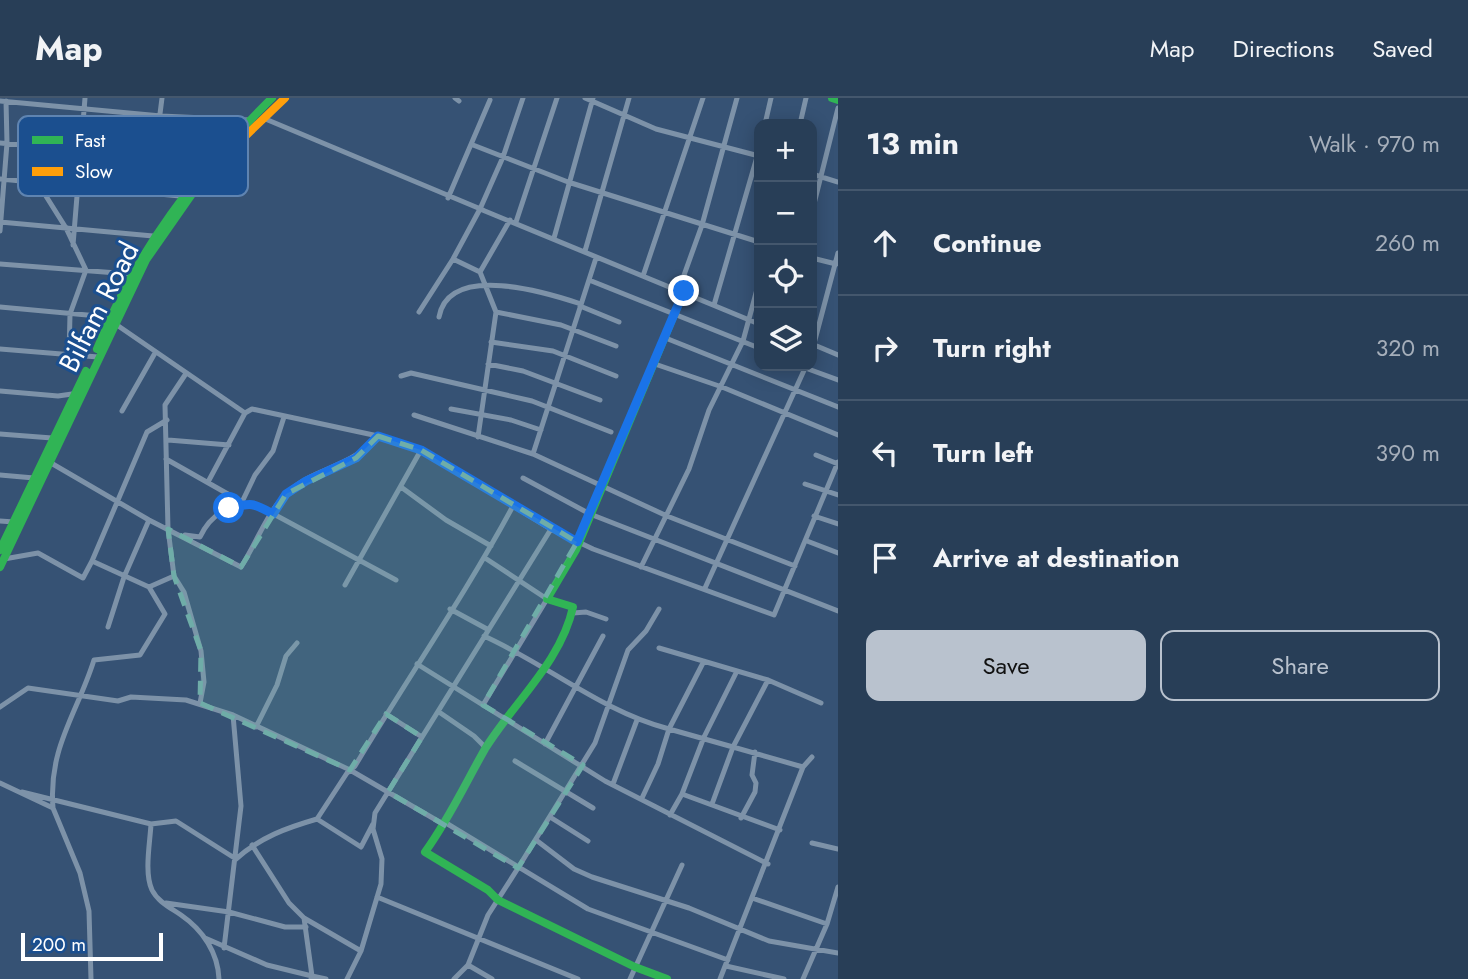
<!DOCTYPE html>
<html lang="en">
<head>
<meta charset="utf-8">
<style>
  :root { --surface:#283e57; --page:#344961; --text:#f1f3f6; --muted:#a5aeba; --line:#44576d; --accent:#b9c2ce }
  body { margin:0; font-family:Jost,sans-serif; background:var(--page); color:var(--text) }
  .controls { position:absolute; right:21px; top:21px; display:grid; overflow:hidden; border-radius:14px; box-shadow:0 4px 18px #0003 }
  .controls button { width:63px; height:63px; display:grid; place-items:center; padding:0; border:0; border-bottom:2px solid var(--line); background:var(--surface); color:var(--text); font:35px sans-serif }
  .scale { position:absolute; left:21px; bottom:18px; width:142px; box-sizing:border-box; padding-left:7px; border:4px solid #fff; border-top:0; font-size:19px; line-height:24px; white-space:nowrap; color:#fff; -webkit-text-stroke:5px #1b4f8f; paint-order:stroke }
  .stop { position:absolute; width:21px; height:21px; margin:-16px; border:5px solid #1a73e8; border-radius:50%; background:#fff }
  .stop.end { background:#1a73e8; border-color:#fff; box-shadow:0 2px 7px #0008 }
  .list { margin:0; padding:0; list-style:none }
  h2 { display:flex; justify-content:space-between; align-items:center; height:91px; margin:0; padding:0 28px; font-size:30px }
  h2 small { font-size:23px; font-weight:400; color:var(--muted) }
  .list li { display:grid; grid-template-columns:46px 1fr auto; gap:21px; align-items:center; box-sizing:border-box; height:105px; padding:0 28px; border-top:2px solid var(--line) }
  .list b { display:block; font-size:26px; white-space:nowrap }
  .list em { font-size:23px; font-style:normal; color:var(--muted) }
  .actions { display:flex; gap:14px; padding:21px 28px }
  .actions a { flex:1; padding:16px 0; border:2px solid var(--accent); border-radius:14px; text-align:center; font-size:24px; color:var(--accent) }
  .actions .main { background:var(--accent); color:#111 }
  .icon { flex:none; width:38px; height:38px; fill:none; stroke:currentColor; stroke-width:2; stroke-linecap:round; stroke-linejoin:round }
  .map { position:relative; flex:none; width:838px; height:881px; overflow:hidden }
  header { display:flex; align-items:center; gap:42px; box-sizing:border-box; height:98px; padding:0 35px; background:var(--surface); border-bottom:2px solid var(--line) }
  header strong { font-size:33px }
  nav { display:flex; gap:38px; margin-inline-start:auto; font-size:24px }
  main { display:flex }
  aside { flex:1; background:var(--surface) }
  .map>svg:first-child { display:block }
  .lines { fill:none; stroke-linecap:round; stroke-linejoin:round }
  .street { stroke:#7d92a8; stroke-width:5 }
  .fast { stroke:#30b455; stroke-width:8 }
  .slow { stroke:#ff9f0a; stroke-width:8 }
  .route { stroke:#1a73e8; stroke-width:9 }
  .marked { fill:#6fada8; fill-opacity:0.2; stroke:#6fada8; stroke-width:5; stroke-dasharray:14 9; stroke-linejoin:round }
  .labels { text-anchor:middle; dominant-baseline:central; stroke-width:6; stroke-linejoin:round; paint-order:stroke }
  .street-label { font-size:28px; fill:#fff; stroke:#1b4f8f }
  .key { fill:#1b4f8f; stroke:#5f84b1; stroke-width:2 }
  .key-label { font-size:19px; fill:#fff }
</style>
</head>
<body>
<header>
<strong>Map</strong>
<nav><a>Map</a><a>Directions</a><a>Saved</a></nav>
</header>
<main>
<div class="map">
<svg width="838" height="881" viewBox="0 0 838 881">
  <rect width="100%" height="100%" fill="#365274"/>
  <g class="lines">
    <path class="street" d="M455,0l4,3
      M585,0l71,31 103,27
      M0,3l161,15 88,4
      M263,20l220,92
      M765,26l6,-26
      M800,26l6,-26
      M0,45l209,18
      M473,47l95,37 191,60
      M812,76l26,8
      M0,81l180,17
      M39,87l27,43 20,42 -16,44 -1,42
      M150,95l12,-95
      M448,100l42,-98
      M480,111l279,115
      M812,114l26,-104
      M0,124l153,14
      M516,124l41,-124
      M0,133l7,-88 -1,-42
      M554,140l39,-140
      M73,147l12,-147
      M585,153l44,-153
      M812,160l24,6
      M453,161l27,13 16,40 -18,125
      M0,166l130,10
      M480,174l30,-52
      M643,178l60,-178
      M589,182l170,68
      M679,191l23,-64 35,-127
      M714,207l45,-155
      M580,208l39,16
      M0,209l109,10
      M419,214l34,-53 27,-50 23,-52 20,-59
      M496,214l65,13 55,21
      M439,219c10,-55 109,-24 142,-13
      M114,225l131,90
      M663,239l175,70
      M491,244l62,9 63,25
      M812,246l26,11
      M0,251l98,8
      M812,253l26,-98
      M652,265l70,24 116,48
      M488,266l35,7 77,29
      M800,268l38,14
      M185,277l-20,30 3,124 6,47 10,16 17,59 3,31 -4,21
      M401,278l10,-3 121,28 79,31
      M0,293l58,5 14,-2
      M451,311l60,11 30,10
      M122,313l33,-58
      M414,317l119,39 134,62 128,50
      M0,336l52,4
      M168,342l61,5
      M533,356l63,-196
      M816,357l22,9
      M166,361l76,43 13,-27 18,-24 11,-34
      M51,365l98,57 92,47c15,-23 26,-55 46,-74 27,-26 63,-24 91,-57
      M0,377l34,3
      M523,380l67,36 248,97
      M208,384l37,-69 7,-4 126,27 43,14 130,79 42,20 181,66 64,-153
      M805,386l33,11
      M401,389l45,33 45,26
      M814,418l24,8
      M0,423l14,1
      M185,437l15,2c10,-22 32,-36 55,-33l141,76
      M807,443l31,12
      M4,461l34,-6 45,25 9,-17 57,26
      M92,463l55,-129 20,-12
      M641,469l48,-98 20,-59 34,-69 16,-59
      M345,487l76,-135
      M705,490l101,-222
      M450,511l37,20
      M573,515l13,-1 20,7
      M108,529l16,-50 25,-57
      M484,538c64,29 117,75 185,93l35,-68
      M659,550l109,32
      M417,566l188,117 163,83
      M483,607l64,-106 -62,-41
      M0,609l28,-19 90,13 13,-4 55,3 47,15 117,55 93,54
      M439,614l35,24 12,12
      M386,616l36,23
      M256,629l21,-42 9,-29 11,-13
      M545,646l58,-108
      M515,663l78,47
      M0,685l53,25 27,65 9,38 2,68
      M613,686l24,-64
      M22,694l129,32c-1,19 -7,49 1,66 6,12 19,18 29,25 22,15 37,38 38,64
      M682,696l22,-57 33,-66
      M642,700l16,-34 11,-35 64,18 35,-67 53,23
      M712,706l21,-57 70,20
      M53,710c-5,-60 24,-94 41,-148l46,-5 25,-41 -16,-27 25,-11
      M670,717l12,-21 98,36
      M550,719l38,24
      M741,720l14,-26 1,-9 -4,-8 3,-23
      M317,721l44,28 12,-23
      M446,725l142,86 140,51
      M151,726l25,-3 60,38c25,-22 50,-31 81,-40l30,-46 8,-7c52,-87 110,-171 158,-260
      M536,742l38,29 18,8 97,31 80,33 69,12
      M812,745l26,6
      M252,747l37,58 15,15
      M518,770l77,-125 33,-93 18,-19 13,-22
      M377,799l201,82
      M752,800l75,26
      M166,805l63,9 56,15h21
      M205,840l62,27 45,11 -8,-58 57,33 -14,28
      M224,850l17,-142 -8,-91
      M361,853l20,-67 1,-25 -9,-30 2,-16 176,-284
      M468,867l24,14
      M726,868l58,13
      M311,881l1,-3 14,3
      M454,881l14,-14 20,-50 32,-50
      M630,881l52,-114
      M720,881l83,-212 9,-10
      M803,881l24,-55 11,-37"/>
    <path class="fast" d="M832,0l6,2
      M97,251c41,-102 98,-174 175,-251
      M0,452l86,-179
      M0,469l146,-307 51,-73
      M667,881l-32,-12 -137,-67 -10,-10 -63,-38c24,-33 40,-68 60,-103 29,-47 76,-87 88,-142l-26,-8 29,-49 108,-259"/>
    <path class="slow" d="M197,89l10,-14 78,-75"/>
  </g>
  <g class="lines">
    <path class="route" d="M229,410c22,-5 23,-6 44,6l13,-20 20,-13 50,-23 22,-22 43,14 156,92 107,-251"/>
  </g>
  <path class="marked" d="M378,338l43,14 156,92 -94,163 100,60 -65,103 -130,-76 34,-55 -36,-23 -36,56 -150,-67 1,-52 -27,-75 -6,-47 73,38 45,-73 70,-36z"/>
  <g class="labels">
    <g class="street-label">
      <text transform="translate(99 209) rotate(-63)">Bilfam Road</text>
    </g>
  </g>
  <rect x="18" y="18" width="230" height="80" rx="10" class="key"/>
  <rect x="32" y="38" width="31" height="8" fill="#30b455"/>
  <rect x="32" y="69" width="31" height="9" fill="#ff9f0a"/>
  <g class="key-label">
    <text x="75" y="49">Fast</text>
    <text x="75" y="80">Slow</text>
  </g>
</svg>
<div class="controls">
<button>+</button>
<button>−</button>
<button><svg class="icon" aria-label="locate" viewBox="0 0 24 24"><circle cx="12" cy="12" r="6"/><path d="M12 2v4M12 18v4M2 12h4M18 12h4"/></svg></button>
<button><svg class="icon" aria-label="layers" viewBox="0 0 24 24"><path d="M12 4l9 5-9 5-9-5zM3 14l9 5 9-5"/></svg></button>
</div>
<div class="scale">200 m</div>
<div class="stop" style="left:229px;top:410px"></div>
<div class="stop end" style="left:684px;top:193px"></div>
</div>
<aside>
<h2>13 min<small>Walk · 970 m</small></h2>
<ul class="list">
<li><svg class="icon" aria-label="ahead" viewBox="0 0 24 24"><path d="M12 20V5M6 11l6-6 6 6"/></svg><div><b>Continue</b></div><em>260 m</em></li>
<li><svg class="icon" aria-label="right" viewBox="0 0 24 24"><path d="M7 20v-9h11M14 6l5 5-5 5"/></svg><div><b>Turn right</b></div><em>320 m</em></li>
<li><svg class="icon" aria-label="left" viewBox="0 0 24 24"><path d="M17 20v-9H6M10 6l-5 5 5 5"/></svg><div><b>Turn left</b></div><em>390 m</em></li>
<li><svg class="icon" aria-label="arrive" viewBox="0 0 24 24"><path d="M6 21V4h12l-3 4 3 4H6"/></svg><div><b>Arrive at destination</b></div></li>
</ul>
<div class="actions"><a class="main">Save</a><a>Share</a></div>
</aside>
</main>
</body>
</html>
